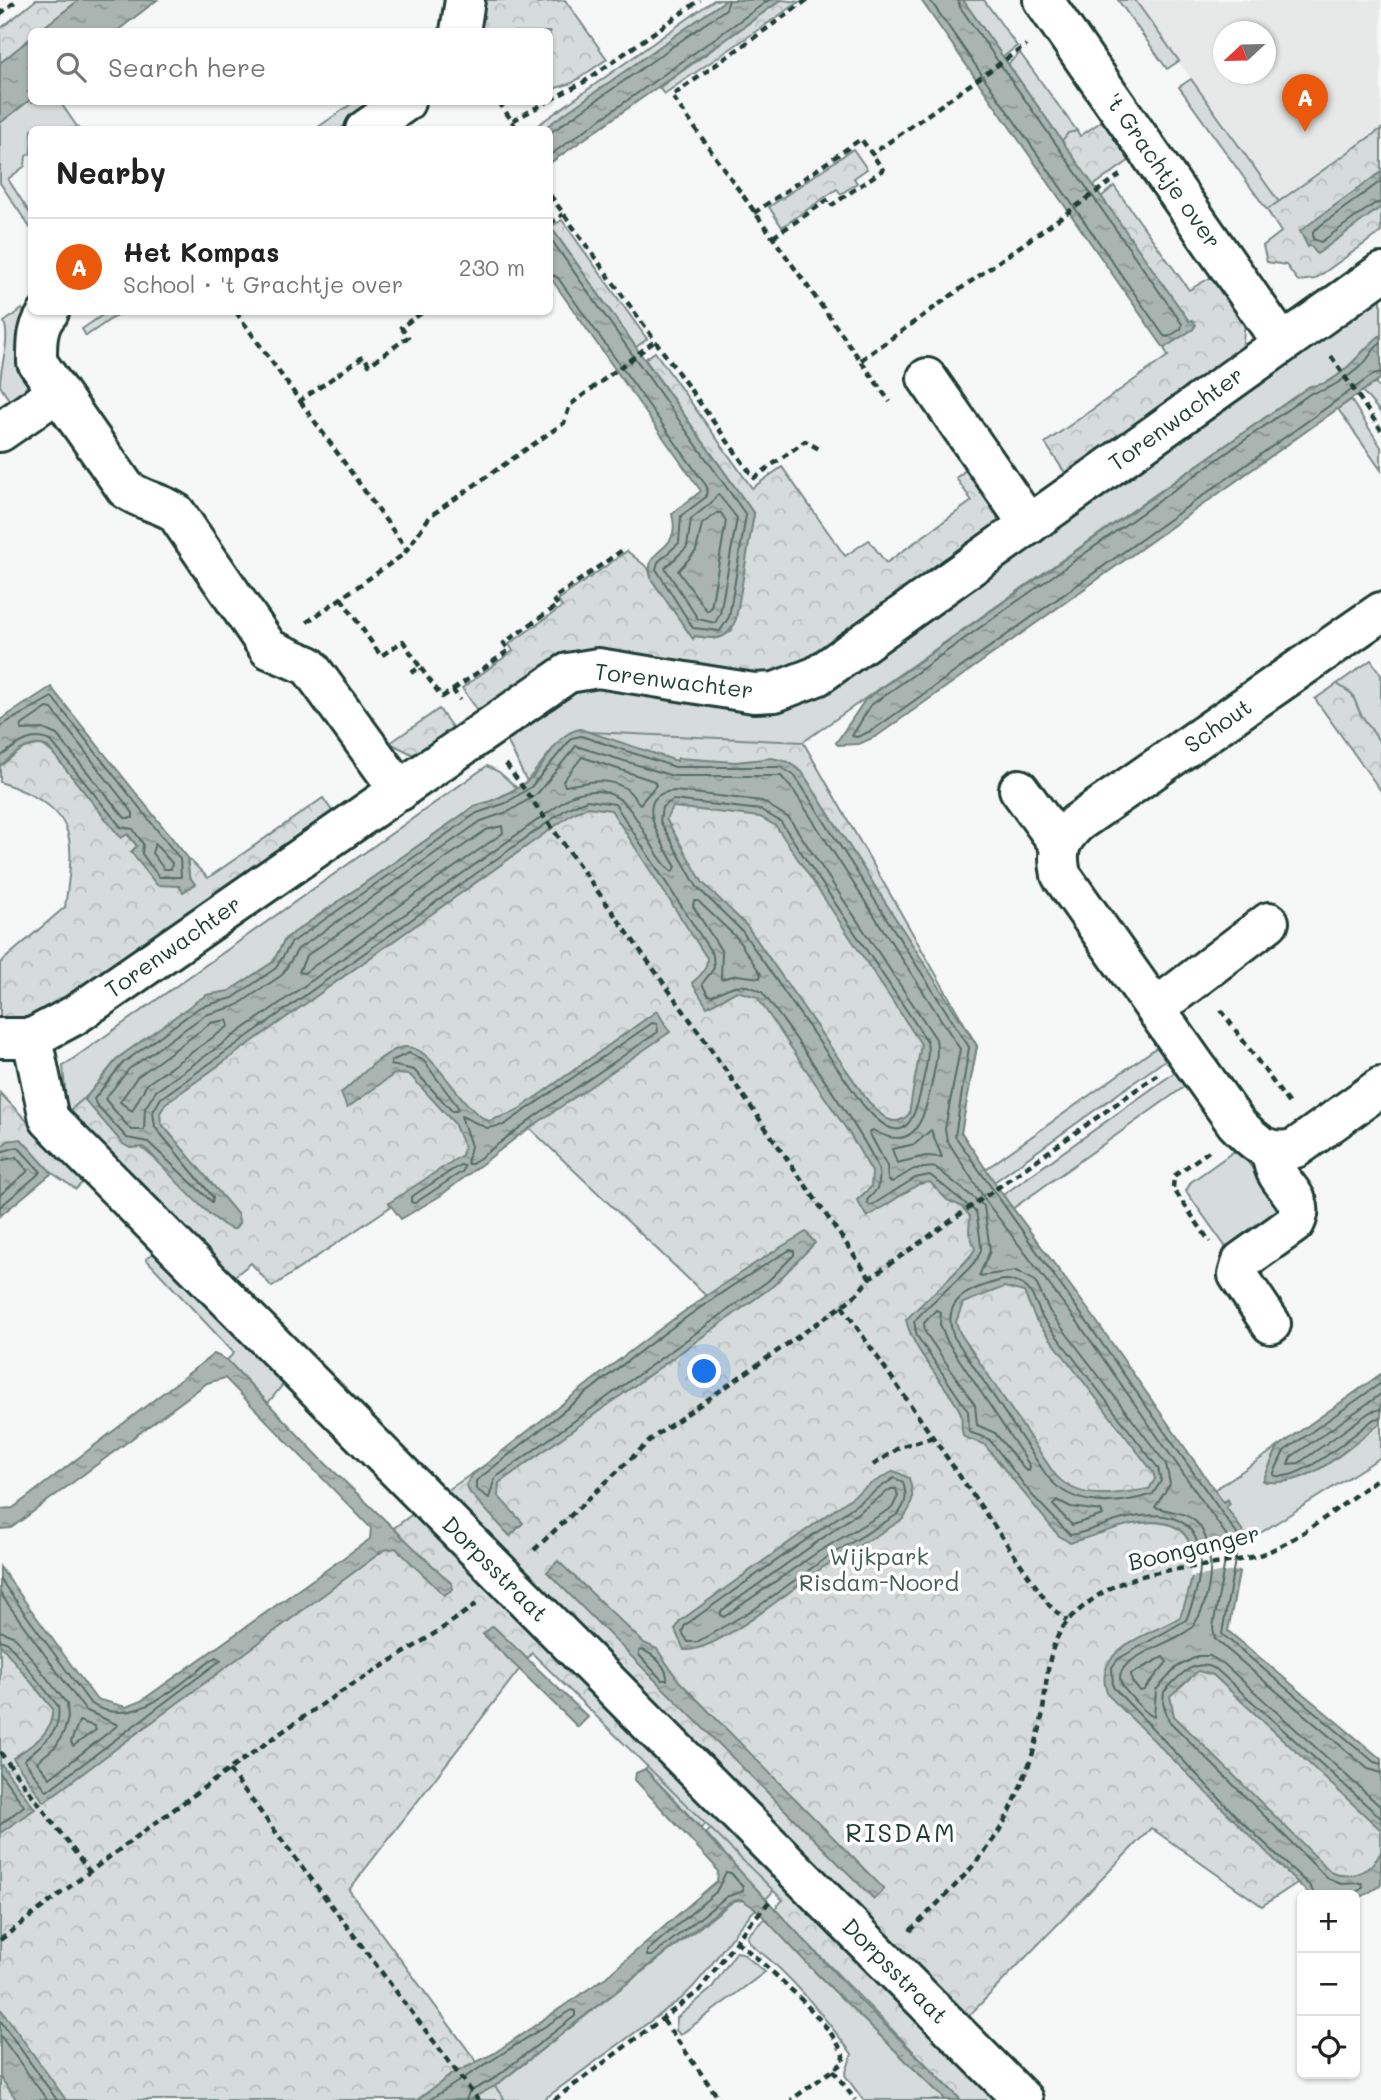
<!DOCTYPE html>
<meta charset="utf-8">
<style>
:root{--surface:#fff;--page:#f6f6f6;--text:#222;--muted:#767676;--line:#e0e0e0;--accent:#ea580c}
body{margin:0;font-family:Mali,sans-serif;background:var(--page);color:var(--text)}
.controls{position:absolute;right:21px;bottom:21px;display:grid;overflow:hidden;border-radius:10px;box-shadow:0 2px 5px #0004}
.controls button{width:63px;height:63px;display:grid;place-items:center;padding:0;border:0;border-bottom:2px solid var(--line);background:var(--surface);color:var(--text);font:35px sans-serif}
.compass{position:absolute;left:1213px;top:21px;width:63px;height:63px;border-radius:50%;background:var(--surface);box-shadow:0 2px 5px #0004;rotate:248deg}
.you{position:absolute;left:705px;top:1372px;width:24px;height:24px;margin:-18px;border:5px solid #fff;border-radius:50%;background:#1a73e8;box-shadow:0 0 0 10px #1a73e833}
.badge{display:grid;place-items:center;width:46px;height:46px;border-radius:50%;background:var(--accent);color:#fff;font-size:23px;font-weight:700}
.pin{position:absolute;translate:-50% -58px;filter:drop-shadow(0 2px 4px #0008)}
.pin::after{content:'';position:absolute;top:37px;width:24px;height:21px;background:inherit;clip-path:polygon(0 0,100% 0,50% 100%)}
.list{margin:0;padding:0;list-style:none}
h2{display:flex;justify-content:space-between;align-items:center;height:91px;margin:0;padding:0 28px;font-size:30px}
h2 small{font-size:23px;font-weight:400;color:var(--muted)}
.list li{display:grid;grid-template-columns:46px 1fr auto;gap:21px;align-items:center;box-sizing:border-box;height:98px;padding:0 28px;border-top:2px solid var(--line)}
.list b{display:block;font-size:26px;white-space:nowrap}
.list p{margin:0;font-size:23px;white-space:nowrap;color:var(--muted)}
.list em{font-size:23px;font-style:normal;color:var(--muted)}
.icon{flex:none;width:38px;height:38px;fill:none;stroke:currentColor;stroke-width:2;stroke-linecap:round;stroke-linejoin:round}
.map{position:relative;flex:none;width:1381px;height:2100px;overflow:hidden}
.search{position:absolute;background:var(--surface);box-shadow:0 2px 5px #0004;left:28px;top:28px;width:525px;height:77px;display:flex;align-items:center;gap:18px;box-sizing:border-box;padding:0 24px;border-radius:10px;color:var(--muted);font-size:26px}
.panel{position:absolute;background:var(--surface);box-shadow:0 2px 5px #0004;left:28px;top:126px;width:525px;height:189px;border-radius:10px}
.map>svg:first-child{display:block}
.built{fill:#e6e9e8;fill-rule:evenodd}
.grass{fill:#d6dcdb;stroke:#7a8c88;stroke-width:2}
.forest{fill:url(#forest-crowns);stroke:#7a8c88;stroke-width:2}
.water{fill:url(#water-ripples);stroke:#72857f;stroke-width:2;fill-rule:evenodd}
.pier{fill:#f6f7f7}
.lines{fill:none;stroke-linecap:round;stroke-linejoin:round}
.shore{stroke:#576d66;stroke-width:2}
.minor-casing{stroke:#1f3d34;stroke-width:44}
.tertiary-casing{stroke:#1f3d34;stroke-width:44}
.path{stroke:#1f3d34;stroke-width:4.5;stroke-dasharray:7 5;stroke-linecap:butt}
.minor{stroke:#fff;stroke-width:38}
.tertiary{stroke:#fff;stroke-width:38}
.labels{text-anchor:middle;stroke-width:7;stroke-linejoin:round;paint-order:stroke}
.street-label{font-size:23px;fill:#1f3d34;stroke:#fff}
.park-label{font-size:23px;fill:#445d55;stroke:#fff}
.quarter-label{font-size:26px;letter-spacing:2px;fill:#1f3d34;stroke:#fff}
</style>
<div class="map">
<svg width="1381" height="2100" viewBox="0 0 1381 2100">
<defs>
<pattern id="forest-crowns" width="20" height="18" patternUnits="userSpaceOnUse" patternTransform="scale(1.75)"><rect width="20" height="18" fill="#d6dcdb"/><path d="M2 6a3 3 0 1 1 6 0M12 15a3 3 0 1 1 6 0" fill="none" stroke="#b7bebd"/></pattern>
<pattern id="water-ripples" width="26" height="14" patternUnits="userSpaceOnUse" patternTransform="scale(1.75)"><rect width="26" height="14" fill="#aab5b1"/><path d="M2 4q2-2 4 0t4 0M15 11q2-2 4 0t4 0" fill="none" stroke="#8a9491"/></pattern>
</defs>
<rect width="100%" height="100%" fill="#f6f7f7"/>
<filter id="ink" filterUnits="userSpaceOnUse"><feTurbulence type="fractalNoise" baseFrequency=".0143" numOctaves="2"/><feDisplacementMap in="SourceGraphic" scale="14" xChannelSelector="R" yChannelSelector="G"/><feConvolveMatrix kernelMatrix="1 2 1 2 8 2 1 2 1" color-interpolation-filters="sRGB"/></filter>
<g filter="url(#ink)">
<path class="built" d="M 1135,0 L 1381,0 L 1381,185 L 1305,239 ZM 1224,32 L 1266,32 L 1266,74 L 1224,74 Z"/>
<g class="grass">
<polygon points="714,0 726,0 543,129 531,130"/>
<polygon points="963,0 984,0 1017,46 1003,57"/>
<polygon points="1118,0 1135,0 1179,61 1167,69"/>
<polygon points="1020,53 1077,131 1062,141 1008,64"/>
<polygon points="1191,79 1279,202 1267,210 1179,87"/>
<polygon points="31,99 32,102 60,102 78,128 32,130 31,153 26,156 25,166 8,179 31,215 31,229 0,183 0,123"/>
<polygon points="354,102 380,102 340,129 314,130"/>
<path d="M 1381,299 L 1381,335 C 1359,350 1340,386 1310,386 L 803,742 L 797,770 L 556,745 L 527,781 C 518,767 516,754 505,738 L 566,695 L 602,687 L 767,711 L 790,708 L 823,693 Z"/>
<path d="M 22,309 L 26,314 L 28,382 L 23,395 L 12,404 C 9,398 2,391 0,385 C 0,364 11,341 4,322 Z"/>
<polygon points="107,312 121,312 86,336 82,329"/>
<polygon points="1375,382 1381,391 1381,413 1362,391"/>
<polygon points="1351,400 1381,447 1381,470 1338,409"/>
<polygon points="1371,660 1381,675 1381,744 1360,713 1352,694 1337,684"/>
<polygon points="487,766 499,772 517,788 492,801 475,806 285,939 273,962 229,992 207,995 118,1058 88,1095 67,1113 63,1066"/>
<polygon points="1163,1043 1171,1056 994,1182 986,1169"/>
<polygon points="1181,1068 1191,1082 1012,1209 1003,1195"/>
<polygon points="1233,1152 1242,1154 1282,1210 1230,1253 1186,1191 1191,1182"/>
<polygon points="152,1254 157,1254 284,1383 268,1403 227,1360 234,1353 146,1259"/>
<path d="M 1381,1423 L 1381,1457 L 1246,1542 L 1246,1536 L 1225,1506 L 1227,1500 L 1223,1502 L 1214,1490 L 1278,1447 L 1263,1481 C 1309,1490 1347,1448 1381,1423 Z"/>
<polygon points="650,1764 710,1821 701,1828 645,1769"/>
<polygon points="715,1826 779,1885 765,1900 706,1833"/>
<path d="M 735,1900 L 748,1901 L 756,1909 C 727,1936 712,1971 682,1998 L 543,2100 L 483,2100 L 495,2086 Z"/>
<path d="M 765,1918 L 817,1974 L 946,2100 L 863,2100 L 845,2075 L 852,2054 C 827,2020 800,1986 769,1959 C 760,1951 750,1947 747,1936 Z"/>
<polygon points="736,1952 742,1953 765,1972 680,2035 676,2030 677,2018 711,1989"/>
</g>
<g class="forest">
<polygon points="36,0 79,0 39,31 32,32 31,38 0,63 0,29"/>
<polygon points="482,0 533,0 536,3 565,0 607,59 572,83 550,90 550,32 477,32"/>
<polygon points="781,0 799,2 664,94 659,88"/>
<polygon points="1105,119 1137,155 1093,186 1062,141 1068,133 1077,131 1080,136"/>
<polygon points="1381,129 1381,172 1301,231 1381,192 1381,232 1315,279 1298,281 1286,265 1267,262 1263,246 1281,232 1267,210"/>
<polygon points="853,149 867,169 854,178 857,183 841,194 837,189 782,227 769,207"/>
<polygon points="1114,186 1189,290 1213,276 1245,321 1242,352 1068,477 1045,443 1168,356 1164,348 1193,329 1101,197"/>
<polygon points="562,220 647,339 636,347 551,227"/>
<path d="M 655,352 L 752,488 L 782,467 L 845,556 L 869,540 L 886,563 L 972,501 L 956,478 L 972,465 L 995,496 L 998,526 L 810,658 L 767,676 L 546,665 L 479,712 L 462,688 L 513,651 L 509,644 L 562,607 L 558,600 L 627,551 L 648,568 L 652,580 L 693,638 L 695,636 C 711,638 719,642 732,630 L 754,514 L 645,359 Z"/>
<polygon points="1337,684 1352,694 1360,713 1381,744 1381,791 1315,699"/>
<polygon points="439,709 454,730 416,756 390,743"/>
<polygon points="590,732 803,742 977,1046 961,1132 1207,1524 1202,1638 1381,1791 1381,1864 1349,1895 1297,1883 1262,1906 1151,1828 963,2022 821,1926 994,2100 961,2100 774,1909 783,1900 532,1653 349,1890 505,2100 0,2100 0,1594 107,1741 418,1510 719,1308 520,1119 272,1287 251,1263 231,1279 67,1113 88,1095 85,1100 168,1170 114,1109"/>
<path d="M 41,744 L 54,754 L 121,838 L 127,834 L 137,846 L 131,852 L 189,876 L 187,857 L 208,878 L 323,798 L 334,814 L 42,1020 L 0,1026 L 0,963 L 65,907 C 76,833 77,809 0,782 L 0,766 L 22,749 Z"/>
<polygon points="0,1093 82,1178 83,1182 76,1189 52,1173 0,1212"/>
</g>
<g class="water">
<polygon points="79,0 157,0 117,31 39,31"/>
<polygon points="726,0 781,0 550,163 550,130 543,129"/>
<polygon points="921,0 963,0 1189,321 1192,320 1196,325 1193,329 1164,348"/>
<polygon points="31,38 31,99 0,123 0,63"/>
<polygon points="1381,172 1381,207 1317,254 1310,245 1308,247 1300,231"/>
<path d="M 550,226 L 754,514 L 736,619 C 727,642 716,639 695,636 L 693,639 L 652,580 C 640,544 683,556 672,514 L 701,491 L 550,277 Z"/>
<path d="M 1381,335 L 1381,378 L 877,736 L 859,744 L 838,745 L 836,743 L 865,700 L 1310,386 C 1340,386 1360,350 1381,335 Z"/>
<path d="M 51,687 L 187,857 L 189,876 L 195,884 L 183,892 L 179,886 L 157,885 L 131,852 L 137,846 L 128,834 L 121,838 L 48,747 C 29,739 14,755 0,766 L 0,720 Z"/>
<path d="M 580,729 L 677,761 L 678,758 L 736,762 L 772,758 L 788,762 L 802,772 L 977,1046 L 961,1132 L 1003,1195 L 1092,1315 L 1223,1502 L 1228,1500 L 1230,1504 L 1226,1507 L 1246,1536 L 1228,1631 L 1381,1759 L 1381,1830 L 1213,1675 L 1198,1671 L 1170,1696 L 1174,1716 L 1332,1873 C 1352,1880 1371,1872 1381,1852 L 1381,1885 L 1355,1901 L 1355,1895 L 1310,1895 L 1108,1695 C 1089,1648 1150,1636 1180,1617 C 1199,1569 1206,1511 1133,1524 C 1112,1528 1091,1537 1070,1543 L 1058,1535 L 984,1444 L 964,1437 C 959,1428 964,1419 960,1411 C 943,1379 915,1355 906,1320 C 921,1303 968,1264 975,1249 L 969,1231 L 970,1216 L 961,1206 L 947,1200 L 930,1182 L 919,1184 L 867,1217 L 857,1200 L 871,1187 L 872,1172 L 851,1136 L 757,997 L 737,991 L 707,1007 L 692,983 C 700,976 707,970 707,958 L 611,810 L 587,807 L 572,814 L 166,1103 L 160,1113 L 161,1123 L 238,1215 L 239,1223 L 235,1229 C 218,1231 160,1162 144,1147 L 130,1148 L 123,1144 L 85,1100 L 88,1095 L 118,1058 L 197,1001 L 207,995 L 229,991 L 273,962 L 285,939 L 475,806 C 497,800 518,791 534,775 C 550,758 556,734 580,729 ZM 673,807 L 760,817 L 776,826 L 921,1044 L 909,1114 C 893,1131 880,1114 868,1101 L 747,926 L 703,883 L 666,819 ZM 1004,1287 L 1024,1292 L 1036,1320 L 1153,1472 L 1155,1479 L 1149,1489 C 1114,1494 1077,1503 1053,1472 L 960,1333 L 956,1322 L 963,1303 Z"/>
<path d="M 657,1011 L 670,1032 L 521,1134 L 440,1196 L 401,1219 L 389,1203 L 462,1155 L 464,1147 L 454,1123 L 410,1075 L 394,1074 L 347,1108 L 341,1093 C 358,1079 376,1058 397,1049 C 431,1034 457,1109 489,1121 L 515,1112 Z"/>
<polygon points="21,1139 52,1173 0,1216 0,1148 8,1141"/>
<path d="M 806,1232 L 815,1243 L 773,1286 L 499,1483 L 498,1496 L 523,1523 L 510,1536 L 470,1493 L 466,1485 L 471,1476 C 579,1391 686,1302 806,1232 Z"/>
<path d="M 214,1354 L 227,1360 L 322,1460 L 452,1584 L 453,1589 L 444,1595 L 396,1548 L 384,1550 L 44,1802 L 13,1758 C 32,1745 54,1734 52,1708 L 0,1644 L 0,1567 L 96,1699 L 126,1707 L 141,1701 L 370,1539 L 371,1528 L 225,1378 L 207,1383 L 11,1528 L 0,1529 L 0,1509 L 13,1508 Z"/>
<path d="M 1381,1374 L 1381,1423 C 1346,1448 1309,1490 1263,1481 L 1278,1447 Z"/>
<path d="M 894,1471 L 909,1478 C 914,1495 914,1504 903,1519 C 878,1536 850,1550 825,1566 C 795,1586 717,1653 684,1650 L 675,1630 L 680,1621 L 869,1485 Z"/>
<polygon points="558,1561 644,1643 657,1649 678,1680 884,1889 874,1899 547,1572"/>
<polygon points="493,1626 588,1717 578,1727 483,1634"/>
<polygon points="2,1765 35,1809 0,1833 0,1766"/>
<polygon points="645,1769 858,1998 961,2100 946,2100 817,1974 756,1909 741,1899 730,1902 495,2086 469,2100 417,2100 452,2074 493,2054 606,1977 717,1881 718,1872 714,1865 635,1780 636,1773"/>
<polygon points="0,2008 66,2100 17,2100 0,2077"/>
</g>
<polygon class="pier" points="1249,1542 1242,1570 1190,1577 1191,1551"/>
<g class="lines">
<g class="shore">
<polyline points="930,0 1164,336 1168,337 1181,329 1182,324 960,7 958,0"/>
<polyline points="550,133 726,9 729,0"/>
<polyline points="550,155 769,0"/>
<polyline points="1381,181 1313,231 1313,239 1321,242 1374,204 1381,202"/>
<polyline points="550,238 746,515 729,617 720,631 693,628 656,569 658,562 679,543 681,516 706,497 707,487 558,278 550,274"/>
<path d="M 1381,343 C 1371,350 1370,358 1362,365 C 1350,376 1327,392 1311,393 L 871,705 L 852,736 L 857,737 L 873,730 L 1374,374 L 1381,372"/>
<polygon points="718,494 737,518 720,614 715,623 698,619 665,568 687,547 691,519 711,503"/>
<polygon points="717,513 721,513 726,521 711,608 707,611 678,571 696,551 702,524"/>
<polygon points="47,708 52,709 133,813 133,818 125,818 57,735 43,729 21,730 22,725"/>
<path d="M 0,726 L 52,697 L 180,859 L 181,877 L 159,877 L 142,854 L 143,844 L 133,829 L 121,827 L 51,741 C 31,732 16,745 0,757"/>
<path d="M 582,757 L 654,781 L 656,785 L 640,804 C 635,799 631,792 625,788 C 605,776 585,783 565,786 L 563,781 Z"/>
<path d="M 673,800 L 761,810 L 781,822 L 927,1041 C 930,1058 924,1074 921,1090 C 911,1137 895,1142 863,1105 L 742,931 L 697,887 L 660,821 L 662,807 Z"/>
<polygon points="502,826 503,833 304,973 299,972 306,956 486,830"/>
<polygon points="155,844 172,863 171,869 164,869 152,853"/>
<polygon points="694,901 698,901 736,937 761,974 760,978 737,975 721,979 722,952 693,906"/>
<polygon points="227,1020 229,1026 147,1084 132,1111 120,1102 137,1077 211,1023"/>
<polygon points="652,1023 657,1024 658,1032 535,1116 472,1164 467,1164 471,1146 461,1116 487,1128 504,1125"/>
<polygon points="409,1053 423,1060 458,1107 457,1111 452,1111 414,1070 391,1065 391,1061"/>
<polygon points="931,1130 942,1157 926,1156 897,1163 892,1149 915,1144"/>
<polyline points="0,1152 18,1147 41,1172 0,1207"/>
<polyline points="0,1161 16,1157 28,1171 0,1195"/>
<polygon points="460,1165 464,1166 463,1171 415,1203 411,1202 411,1197"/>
<path d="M 790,1250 L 794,1251 L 794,1255 L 768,1281 L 495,1478 L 489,1498 L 476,1489 L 476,1481 C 577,1401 678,1315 790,1250 Z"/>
<path d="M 1003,1280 C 1030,1280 1033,1296 1042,1317 L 1158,1468 L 1161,1481 L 1153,1494 C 1116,1506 1072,1508 1047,1476 L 954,1337 C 939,1298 972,1288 1003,1280 Z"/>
<polygon points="936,1310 941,1312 940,1324 947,1341 1030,1466 1029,1471 1025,1470 995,1433 977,1425 975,1405 925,1332 924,1323"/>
<path d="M 1381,1383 L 1284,1451 L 1273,1475 C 1298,1485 1354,1434 1374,1419 L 1381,1418"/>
<polyline points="1381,1394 1291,1457 1288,1464 1299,1463 1370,1412 1381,1409"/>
<path d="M 894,1478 L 903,1482 C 907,1496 907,1503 898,1514 L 823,1560 L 756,1608 L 697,1642 L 688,1642 L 682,1632 L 685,1625 Z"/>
<polygon points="891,1489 896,1489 898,1496 892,1508 818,1552 724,1617 720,1615 721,1611"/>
<polygon points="1057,1500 1071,1507 1101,1511 1103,1515 1072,1525 1053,1505"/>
<path d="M 0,1579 L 90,1703 C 135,1733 180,1682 216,1657 L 221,1660 L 47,1791 L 24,1760 C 42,1742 62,1735 58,1706 L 8,1643 L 0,1640"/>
<polyline points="0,1593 85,1710 118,1725 50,1778 37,1762 56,1746 64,1732 68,1718 67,1704 15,1637 0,1631"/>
<path d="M 643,1650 C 654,1655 668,1667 667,1680 L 662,1680 L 639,1655 L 639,1651 Z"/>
<polygon points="1163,1657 1167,1662 1144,1690 1140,1691 1132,1682 1131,1674"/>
<polygon points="79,1721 94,1726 96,1730 73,1746 71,1742"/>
<polyline points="0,1773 24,1806 0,1825"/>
<path d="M 1381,1773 L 1368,1769 L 1215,1639 L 1213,1627 L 1229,1539 L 1079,1324 L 988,1204 L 947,1140 L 945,1129 L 960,1049 L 794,791 L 781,776 L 673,776 L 576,746 L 537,794 L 510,811 L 481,821 L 298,949 L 282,975 L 236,1006 L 205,1015 L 129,1069 L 105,1099 L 131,1130 L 144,1130 L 145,1108 L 156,1091 L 573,795 C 635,774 638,840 672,872 L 676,867 C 665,848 627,793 675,791 L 762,801 L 789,818 L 936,1039 C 939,1055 934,1071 931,1087 C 923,1121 914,1154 873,1130 L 869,1132 L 887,1166 L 888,1180 L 892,1182 L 914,1169 L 935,1167 L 984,1206 L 990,1251 L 979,1276 L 1016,1271 L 1035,1281 L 1050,1312 L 1166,1464 L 1170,1484 L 1155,1507 C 1169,1512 1183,1511 1195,1521 C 1219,1543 1212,1603 1192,1627 C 1177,1645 1096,1659 1127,1692 C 1134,1700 1144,1713 1154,1717 L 1156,1690 L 1177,1667 L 1198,1656 L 1210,1656 L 1224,1664 L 1381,1807"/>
<polygon points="726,1872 731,1873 743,1887 743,1891 726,1897 652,1956 647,1956 647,1951 716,1892"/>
<path d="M 1314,1895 L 1311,1887 L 1240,1820 L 1113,1687 L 1112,1667 L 1118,1659 L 1186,1620 C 1209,1567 1212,1504 1133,1517 C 1111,1520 1091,1532 1070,1535 L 1031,1494 L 989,1439 L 969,1432 L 968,1411 L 917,1336 L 914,1322 C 927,1302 978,1268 981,1250 C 982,1248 977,1216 976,1212 L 930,1175 L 915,1178 L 872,1205 L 868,1204 L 867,1200 C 876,1192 881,1185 879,1172 C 876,1150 781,1017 762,992 C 742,980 731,986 712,996 L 708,995 L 702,984 L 714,968 L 713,955 L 615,804 L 587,800 L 568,808 L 161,1098 L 153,1112 L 155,1127 L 213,1197 L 212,1202 L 148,1142 L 127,1138 L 96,1104 L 94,1099 L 123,1063 L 200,1007 L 233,998 L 276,968 L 291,943 L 477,813 L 506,803 L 531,787 L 572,738 L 581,736 L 675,767 L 780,767 L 794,775 L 801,785 L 969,1047 L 955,1136 L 1239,1537 L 1222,1634 L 1374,1762 L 1381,1764"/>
<path d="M 1351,1895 L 1363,1888 L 1362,1883 L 1341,1884 L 1327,1878 L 1169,1721 L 1163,1703 L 1164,1692 C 1179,1676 1194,1657 1216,1669 L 1381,1818"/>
<polyline points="0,2020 57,2100"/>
<polyline points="0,2035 47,2100"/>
<polyline points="429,2100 571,2010 575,2011 575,2016 492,2080 469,2092 466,2100"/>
</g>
<defs>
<g id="minor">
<polyline points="1043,0 1282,343"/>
<polyline points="460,32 465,0"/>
<polyline points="365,130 405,102"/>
<path d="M 49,312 C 36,326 37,344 37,362 L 126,489 C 144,502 160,502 176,513 L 269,649 L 309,666 L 400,791"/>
<polyline points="927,378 1029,525"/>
<polyline points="0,432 58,392"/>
<path d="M 1381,612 L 1077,823 C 1059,841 1056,850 1061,875 L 1236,1123 C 1254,1142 1269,1157 1296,1148 L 1381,1087"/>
<polyline points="1019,789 1059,844"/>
<polyline points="1157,1007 1269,922"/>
<polyline points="32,1038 49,1119 1023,2100"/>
<path d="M 1271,1151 C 1272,1158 1273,1167 1277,1173 C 1287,1191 1306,1201 1295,1223 L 1242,1261 L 1238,1275 L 1271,1324"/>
</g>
<polyline id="tertiary" points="0,1038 32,1038 75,1015 568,673 598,668 754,693 775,692 817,676 1381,273"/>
</defs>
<use href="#minor" class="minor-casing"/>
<use href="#tertiary" class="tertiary-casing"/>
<g class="path">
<polyline points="807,0 672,96 890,402"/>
<polyline points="0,14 17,0"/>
<polyline points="550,100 584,82 700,0"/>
<polyline points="499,102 512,121 547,102"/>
<polyline points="512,121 517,130"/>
<polyline points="550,195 754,478 805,441 821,450"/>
<polyline points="754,213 861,139 872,154 1026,45"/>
<polyline points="550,224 563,214"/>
<polyline points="773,237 829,199 832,205 883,170 872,154"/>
<polyline points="236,312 300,401 364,356 369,365 408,337 401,327 423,312"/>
<polyline points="1331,356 1381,430"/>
<polyline points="861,360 1120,175"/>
<polyline points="300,401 407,550"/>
<polyline points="341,598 381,656 403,641 420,667"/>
<polyline points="307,622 404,554 430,516 564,423 570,405 655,341"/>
<polyline points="411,673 420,667 442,697 453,690 460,700"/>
<polyline points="453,690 509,650 504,643 558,605 553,599 624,549"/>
<polyline points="506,764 701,1035 870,1278"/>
<polyline points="1221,1010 1289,1104"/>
<polyline points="1209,1151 1174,1176 1173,1188 1210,1242"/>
<polyline points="842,1306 1049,1605 1067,1621"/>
<polyline points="873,1465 900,1447 933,1437"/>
<polyline points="534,1550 655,1436 842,1306 857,1294 870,1278 1157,1075"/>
<polyline points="0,1752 89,1871"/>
<polyline points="229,1770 478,2100"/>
<path d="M 910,1931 C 953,1887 994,1853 1017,1795 C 1025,1776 1033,1755 1038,1735 C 1049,1699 1041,1648 1070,1619 C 1129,1559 1184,1575 1256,1556 C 1293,1546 1349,1499 1381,1476"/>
<path d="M 0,1940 C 102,1861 206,1785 312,1711 C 366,1674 424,1644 476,1604"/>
<path d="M 736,1941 C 760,1960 845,2033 844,2062 L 791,2100"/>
<polyline points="663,2020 720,2100"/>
<polyline points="833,2070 855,2100"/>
<polyline points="554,2100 699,1991 746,1928 770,1901"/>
</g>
<use href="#minor" class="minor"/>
<use href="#tertiary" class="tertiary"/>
</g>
</g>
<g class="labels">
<g class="street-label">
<text transform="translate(1163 171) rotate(55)" y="8">'t Grachtje over</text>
<text transform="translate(1176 419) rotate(-36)" y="8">Torenwachter</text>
<text transform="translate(674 681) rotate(7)" y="8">Torenwachter</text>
<text transform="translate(1218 726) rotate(-35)" y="8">Schout</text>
<text transform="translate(173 947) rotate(-35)" y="8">Torenwachter</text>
<text transform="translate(1194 1548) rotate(-13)" y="8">Boonganger</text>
<text transform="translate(495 1569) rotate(45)" y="8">Dorpsstraat</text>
<text transform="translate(895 1971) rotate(45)" y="8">Dorpsstraat</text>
</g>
<g class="park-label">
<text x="879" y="1565">Wijkpark<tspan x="879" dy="26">Risdam-Noord</tspan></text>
</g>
<g class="quarter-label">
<text x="901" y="1842">RISDAM</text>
</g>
</g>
</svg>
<div class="controls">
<button>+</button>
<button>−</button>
<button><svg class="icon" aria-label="locate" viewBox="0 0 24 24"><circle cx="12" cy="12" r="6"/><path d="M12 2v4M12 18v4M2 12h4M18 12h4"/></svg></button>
</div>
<svg class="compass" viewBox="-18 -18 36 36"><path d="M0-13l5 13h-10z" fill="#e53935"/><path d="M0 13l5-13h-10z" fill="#767676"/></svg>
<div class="you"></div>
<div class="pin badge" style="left:1305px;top:132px">A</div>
<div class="search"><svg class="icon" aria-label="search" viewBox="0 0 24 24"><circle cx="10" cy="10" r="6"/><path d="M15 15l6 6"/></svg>Search here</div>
<section class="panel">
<h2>Nearby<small></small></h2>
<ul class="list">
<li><span class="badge">A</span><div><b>Het Kompas</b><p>School · 't Grachtje over</p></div><em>230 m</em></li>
</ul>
</section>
</div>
